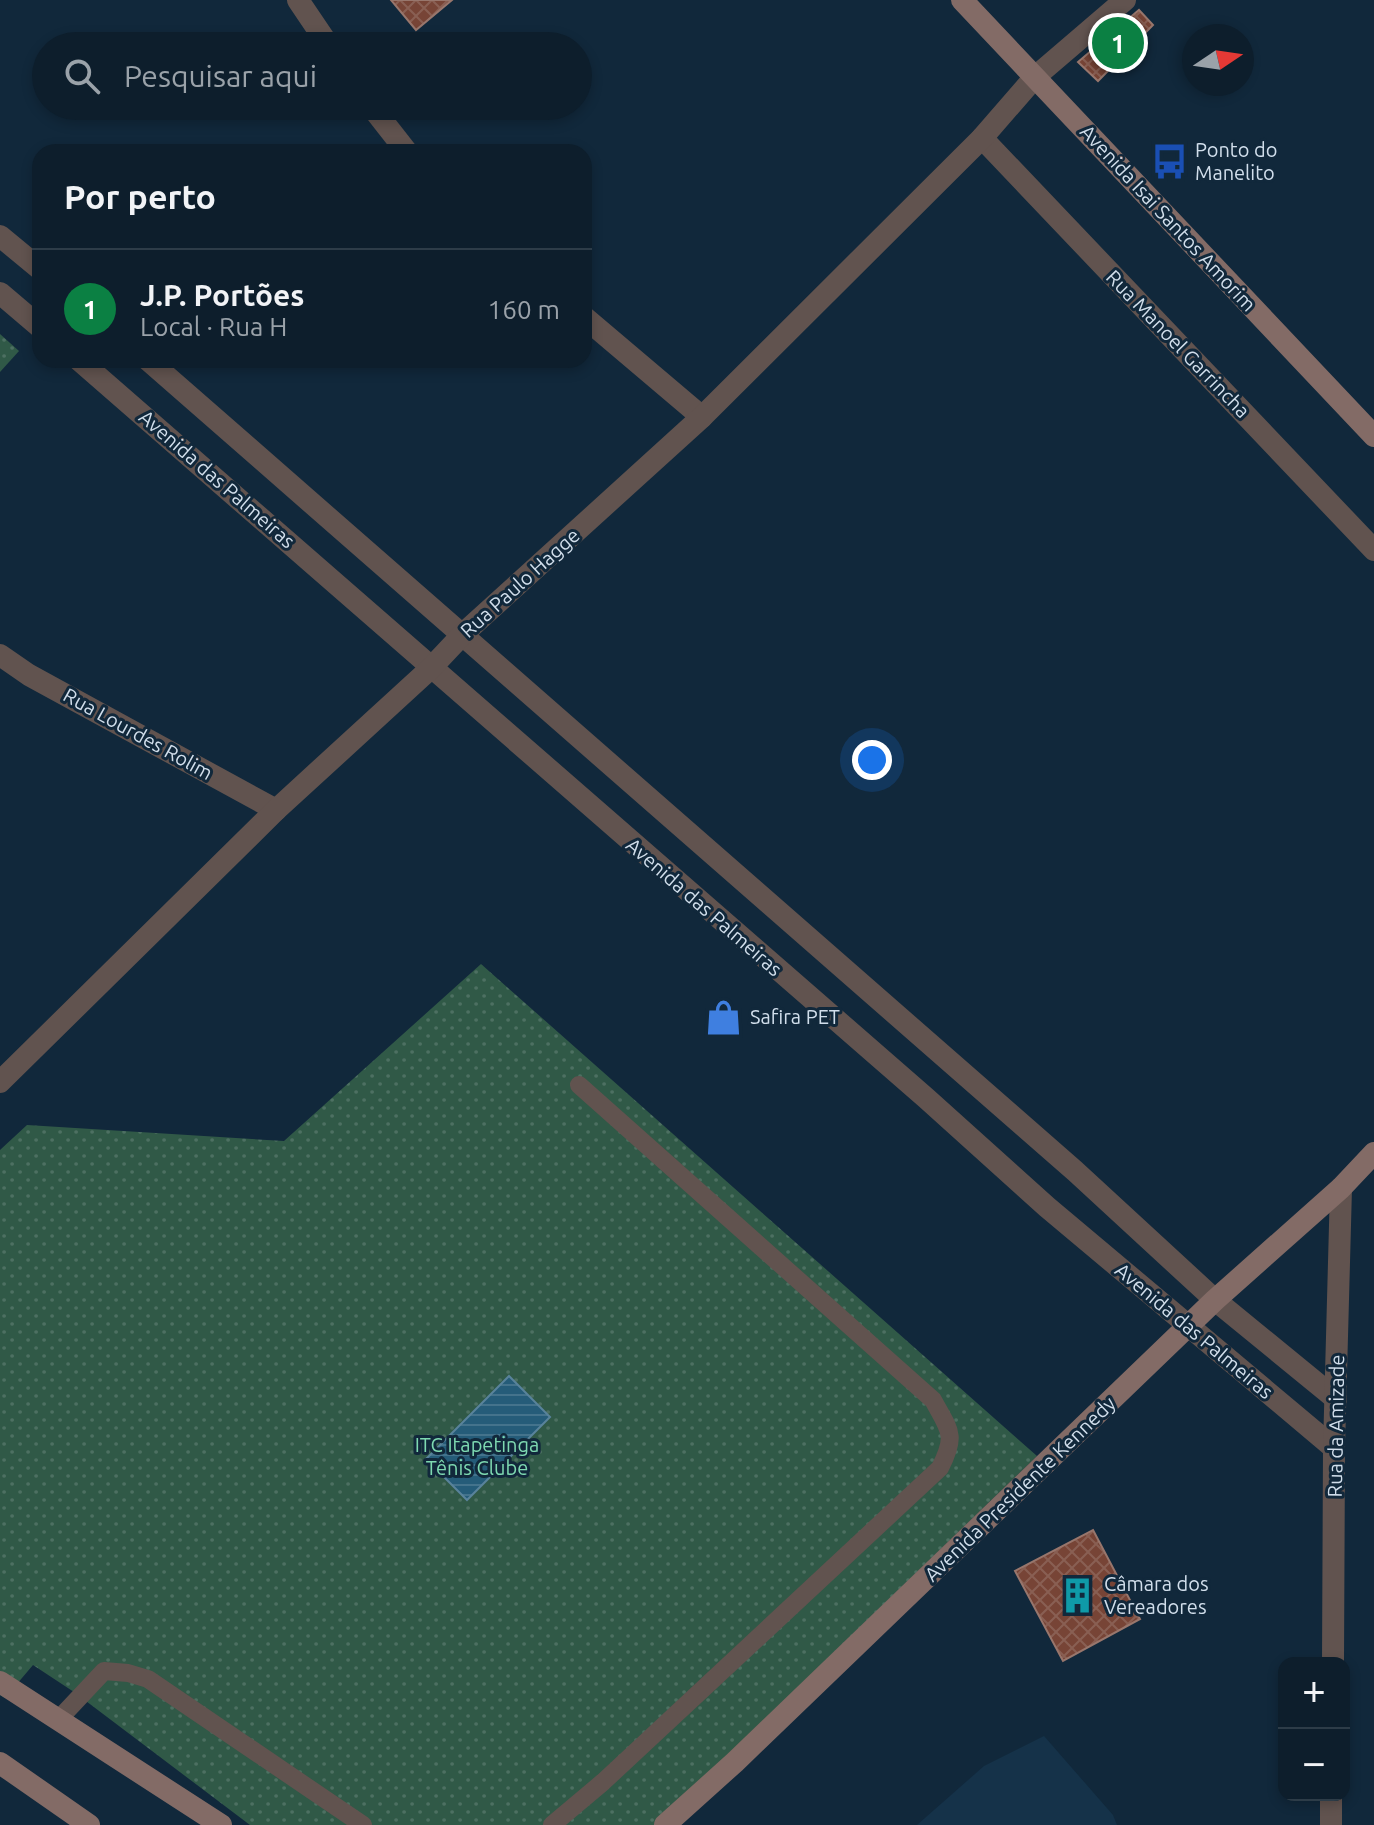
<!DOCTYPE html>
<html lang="pt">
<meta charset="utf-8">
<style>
:root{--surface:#0d1e2c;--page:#1b2b38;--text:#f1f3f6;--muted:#9aa2a9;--line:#2d3c48;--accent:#0b8043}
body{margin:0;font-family:Ubuntu,sans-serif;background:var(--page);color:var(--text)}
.controls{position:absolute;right:24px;bottom:24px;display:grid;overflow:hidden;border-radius:16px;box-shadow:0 4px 12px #0003}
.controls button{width:72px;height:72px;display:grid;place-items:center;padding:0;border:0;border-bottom:2px solid var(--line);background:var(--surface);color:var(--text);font:40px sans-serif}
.compass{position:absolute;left:1182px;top:24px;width:72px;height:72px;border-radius:50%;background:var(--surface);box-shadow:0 4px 12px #0003;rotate:77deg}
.you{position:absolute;left:872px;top:760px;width:28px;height:28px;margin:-20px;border:6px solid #fff;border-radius:50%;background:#1a73e8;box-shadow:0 0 0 12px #1a73e833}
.badge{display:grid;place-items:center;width:52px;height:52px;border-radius:50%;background:var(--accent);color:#fff;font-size:26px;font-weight:700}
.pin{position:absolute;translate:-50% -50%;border:4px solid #fff;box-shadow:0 2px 8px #0006}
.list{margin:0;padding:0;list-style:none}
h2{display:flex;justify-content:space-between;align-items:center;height:104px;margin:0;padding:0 32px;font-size:34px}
h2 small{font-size:26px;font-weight:400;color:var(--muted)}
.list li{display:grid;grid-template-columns:52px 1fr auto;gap:24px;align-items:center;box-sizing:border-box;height:120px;padding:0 32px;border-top:2px solid var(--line)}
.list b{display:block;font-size:30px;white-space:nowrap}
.list p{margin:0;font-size:26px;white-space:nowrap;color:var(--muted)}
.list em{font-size:26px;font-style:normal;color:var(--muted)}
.icon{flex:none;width:44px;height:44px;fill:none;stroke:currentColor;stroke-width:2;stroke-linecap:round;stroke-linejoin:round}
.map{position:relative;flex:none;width:1374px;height:1825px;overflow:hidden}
.search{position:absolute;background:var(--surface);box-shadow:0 4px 12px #0003;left:32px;top:32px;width:560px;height:88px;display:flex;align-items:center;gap:20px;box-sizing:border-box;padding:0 28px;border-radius:44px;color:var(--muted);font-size:30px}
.panel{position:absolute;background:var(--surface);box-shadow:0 4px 12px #0003;left:32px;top:144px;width:560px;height:224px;border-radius:24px}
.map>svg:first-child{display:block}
.built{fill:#153249}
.park{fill:url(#park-dots)}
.water{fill:url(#water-rules);stroke:#59839b;stroke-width:2}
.building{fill:url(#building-cross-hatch);stroke:#98766c;stroke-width:2}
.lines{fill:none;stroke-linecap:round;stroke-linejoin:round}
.service{stroke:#61534f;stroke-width:18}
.minor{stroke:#61534f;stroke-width:22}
.secondary{stroke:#836b66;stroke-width:22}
.labels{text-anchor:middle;stroke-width:6;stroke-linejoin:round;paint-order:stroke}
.poi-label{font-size:20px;fill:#d1deeb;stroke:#11283b;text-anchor:start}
.street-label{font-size:20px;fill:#d1deeb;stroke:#11283b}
.park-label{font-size:20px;fill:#7ed9b1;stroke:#11283b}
</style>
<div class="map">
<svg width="1374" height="1825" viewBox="0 0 1374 1825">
<defs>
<pattern id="park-dots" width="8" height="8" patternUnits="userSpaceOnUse" patternTransform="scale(2)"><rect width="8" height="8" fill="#305947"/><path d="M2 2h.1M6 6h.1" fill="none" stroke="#4d7062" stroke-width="1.8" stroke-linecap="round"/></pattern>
<pattern id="water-rules" width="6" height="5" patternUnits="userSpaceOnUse" patternTransform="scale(2)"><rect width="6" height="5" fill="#255c79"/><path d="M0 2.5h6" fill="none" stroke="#44738c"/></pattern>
<pattern id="building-cross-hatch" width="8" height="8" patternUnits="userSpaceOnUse" patternTransform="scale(2)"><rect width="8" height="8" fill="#774436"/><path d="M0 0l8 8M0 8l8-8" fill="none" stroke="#895f53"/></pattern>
</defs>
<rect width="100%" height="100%" fill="#11283b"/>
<polygon class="built" points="1044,1736 1113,1815 1117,1825 917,1825 984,1766"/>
<g class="park">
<polygon points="0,334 19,351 0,372"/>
<polygon points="481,964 1037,1456 655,1825 250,1825 74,1692 33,1665 5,1698 0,1695 0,1150 27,1125 284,1141"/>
</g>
<polygon class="water" points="509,1376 550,1417 467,1500 426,1459"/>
<g class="building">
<polygon points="391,0 452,0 416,30"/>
<polygon points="1139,10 1153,25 1098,81 1078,62"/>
<polygon points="1093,1530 1140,1619 1063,1661 1015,1571"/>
</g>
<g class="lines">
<g class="service">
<polyline points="58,1720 104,1671 128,1673 148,1679 363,1825"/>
<path d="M 552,1825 L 603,1782 L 940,1468 C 957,1435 950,1431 933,1400 L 579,1085"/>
</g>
<g class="minor">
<polyline points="298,0 329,46"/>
<polyline points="371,106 407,152"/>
<polyline points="982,138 1374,550"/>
<polyline points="0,236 40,269"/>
<polyline points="0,293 40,327"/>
<polyline points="584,317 702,417"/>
<polyline points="79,360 926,1098 1047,1207 1334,1448"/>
<polyline points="148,360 1075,1171 1215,1300 1336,1399"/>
<polyline points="0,655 29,675 276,810"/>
<polyline points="0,1082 276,810 431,668 463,634 702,417 982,138 1035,77 1125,0"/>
<polyline points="1333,1663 1334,1448 1341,1188"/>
<polyline points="1331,1825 1331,1795"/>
</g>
<g class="secondary">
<polyline points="962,0 1374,436"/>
<polyline points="0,1682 221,1825"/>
<polyline points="0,1763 89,1825"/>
<polyline points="665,1825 735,1762 1215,1300 1341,1188 1374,1153"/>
</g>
</g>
<defs>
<symbol id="bus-bare" viewBox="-9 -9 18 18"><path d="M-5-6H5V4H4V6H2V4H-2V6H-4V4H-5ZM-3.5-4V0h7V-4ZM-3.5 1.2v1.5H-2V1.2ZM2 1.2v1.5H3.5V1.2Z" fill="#1a4fb4" stroke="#11283b" stroke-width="2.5" paint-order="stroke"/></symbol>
<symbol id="shop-bare" viewBox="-9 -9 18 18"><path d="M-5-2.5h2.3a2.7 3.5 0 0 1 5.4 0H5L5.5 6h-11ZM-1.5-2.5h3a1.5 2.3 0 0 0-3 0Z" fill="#3f7fe0" stroke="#11283b" stroke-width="2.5" paint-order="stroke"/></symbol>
<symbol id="building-bare" viewBox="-9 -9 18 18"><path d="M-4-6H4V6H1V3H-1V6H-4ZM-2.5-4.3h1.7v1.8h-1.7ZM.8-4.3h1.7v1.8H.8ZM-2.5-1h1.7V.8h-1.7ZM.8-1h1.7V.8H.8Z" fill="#0f9aa8" stroke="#11283b" stroke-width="2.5" paint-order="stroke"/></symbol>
</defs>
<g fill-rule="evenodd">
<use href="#bus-bare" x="1144" y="136" width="51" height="51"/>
<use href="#shop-bare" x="698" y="992" width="51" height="51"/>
<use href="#building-bare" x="1052" y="1570" width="51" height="51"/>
</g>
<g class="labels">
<g class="poi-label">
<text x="1195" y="157">Ponto do<tspan x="1195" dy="23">Manelito</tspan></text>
<text x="750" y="1024">Safira PET</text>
<text x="1104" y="1591">Câmara dos<tspan x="1104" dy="23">Vereadores</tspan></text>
</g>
<g class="street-label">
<text transform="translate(1168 218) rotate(47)" y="7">Avenida Isai Santos Amorim</text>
<text transform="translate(1178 344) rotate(46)" y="7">Rua Manoel Garrincha</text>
<text transform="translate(217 479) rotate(41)" y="7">Avenida das Palmeiras</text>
<text transform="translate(520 583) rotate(-42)" y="7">Rua Paulo Hagge</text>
<text transform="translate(138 734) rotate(29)" y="7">Rua Lourdes Rolim</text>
<text transform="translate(704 907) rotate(41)" y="7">Avenida das Palmeiras</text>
<text transform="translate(1194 1331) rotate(40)" y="7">Avenida das Palmeiras</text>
<text transform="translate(1336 1426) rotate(-89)" y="7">Rua da Amizade</text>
<text transform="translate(1020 1489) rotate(-44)" y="7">Avenida Presidente Kennedy</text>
</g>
<g class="park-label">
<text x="477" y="1452">ITC Itapetinga<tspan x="477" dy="23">Tênis Clube</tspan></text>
</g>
</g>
</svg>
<div class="controls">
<button>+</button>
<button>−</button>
</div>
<svg class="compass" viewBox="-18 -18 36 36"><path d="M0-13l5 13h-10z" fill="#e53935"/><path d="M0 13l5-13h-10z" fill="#9aa2a9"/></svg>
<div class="you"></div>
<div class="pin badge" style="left:1118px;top:43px">1</div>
<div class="search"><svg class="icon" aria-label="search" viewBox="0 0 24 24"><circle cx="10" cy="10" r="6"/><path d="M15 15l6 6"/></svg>Pesquisar aqui</div>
<section class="panel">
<h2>Por perto<small></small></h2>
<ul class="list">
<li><span class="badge">1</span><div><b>J.P. Portões</b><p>Local · Rua H</p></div><em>160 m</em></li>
</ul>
</section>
</div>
